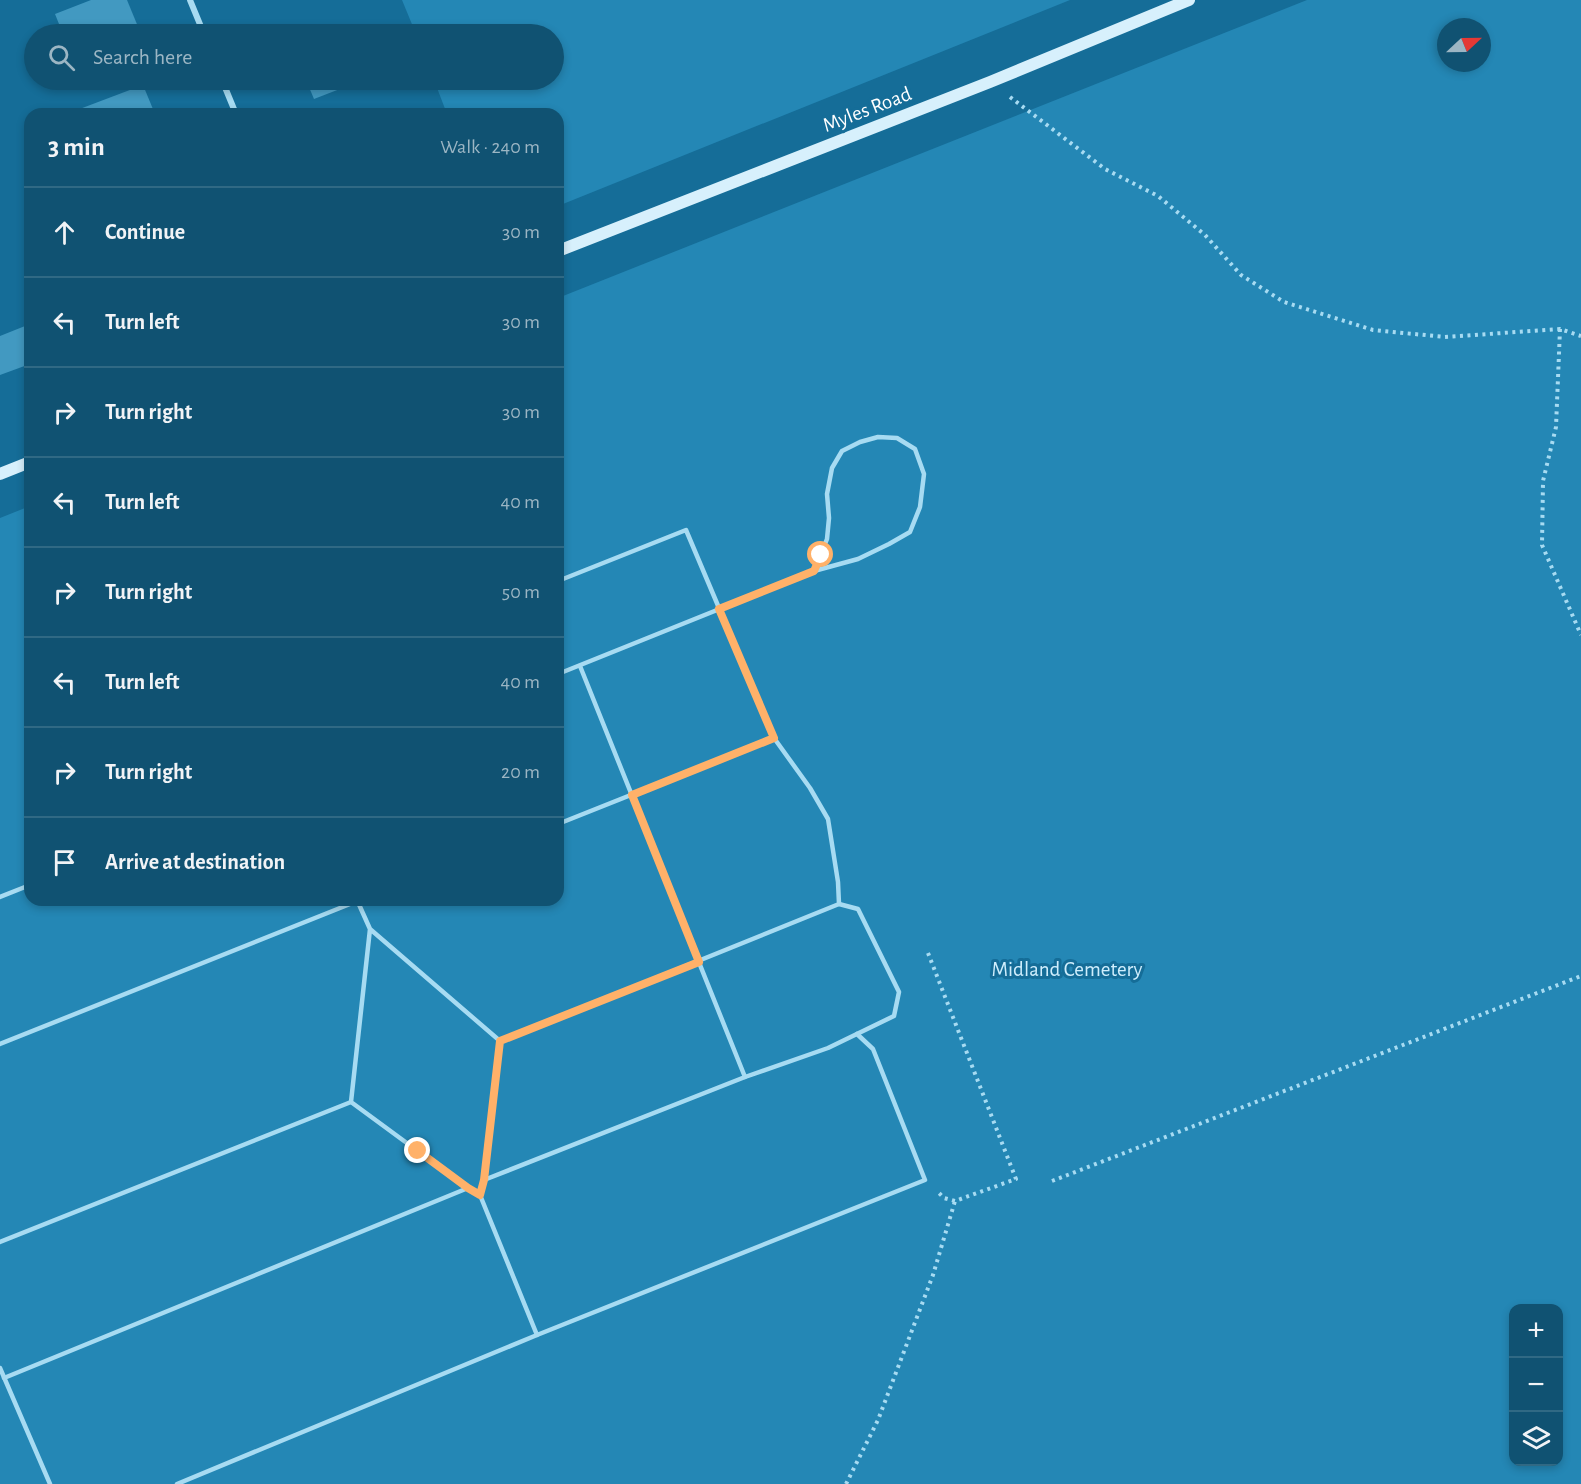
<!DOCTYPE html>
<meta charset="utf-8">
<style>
:root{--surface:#105272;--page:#1e5c7a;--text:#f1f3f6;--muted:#9cb6c4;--line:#306984}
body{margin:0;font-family:"Alegreya Sans",sans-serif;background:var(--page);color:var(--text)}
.controls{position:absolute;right:18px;bottom:18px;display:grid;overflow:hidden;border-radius:12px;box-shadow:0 3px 9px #0003}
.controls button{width:54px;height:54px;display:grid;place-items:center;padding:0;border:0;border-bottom:2px solid var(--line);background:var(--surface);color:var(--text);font:30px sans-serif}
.compass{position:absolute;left:1437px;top:18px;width:54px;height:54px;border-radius:50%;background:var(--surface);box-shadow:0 3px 9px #0003;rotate:68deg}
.stop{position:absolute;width:18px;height:18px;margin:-14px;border:4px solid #ffb169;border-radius:50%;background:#fff}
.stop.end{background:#ffb169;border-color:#fff;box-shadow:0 2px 6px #0008}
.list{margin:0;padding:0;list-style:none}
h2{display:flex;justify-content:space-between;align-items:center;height:78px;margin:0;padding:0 24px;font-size:26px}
h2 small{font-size:20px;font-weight:400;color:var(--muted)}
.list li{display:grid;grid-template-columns:39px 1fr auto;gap:18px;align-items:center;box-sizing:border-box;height:90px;padding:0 24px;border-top:2px solid var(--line)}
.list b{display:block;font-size:22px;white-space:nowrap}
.list em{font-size:20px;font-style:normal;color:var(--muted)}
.icon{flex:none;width:33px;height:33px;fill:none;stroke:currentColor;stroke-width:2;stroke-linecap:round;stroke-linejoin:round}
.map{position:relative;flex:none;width:1581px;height:1484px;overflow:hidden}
.search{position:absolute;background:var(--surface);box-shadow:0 3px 9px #0003;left:24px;top:24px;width:540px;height:66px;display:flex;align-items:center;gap:15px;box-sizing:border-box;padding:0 21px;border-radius:33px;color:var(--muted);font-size:22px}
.panel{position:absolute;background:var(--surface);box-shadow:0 3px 9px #0003;left:24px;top:108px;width:540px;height:798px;border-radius:18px}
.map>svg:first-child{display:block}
.green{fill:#2487b5;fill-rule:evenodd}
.building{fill:#4299c1}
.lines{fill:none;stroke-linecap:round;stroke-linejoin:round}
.path{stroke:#a7dbf2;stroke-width:4;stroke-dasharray:3 4.5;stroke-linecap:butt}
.lane{stroke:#a7dbf2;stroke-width:4.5}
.street{stroke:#a7dbf2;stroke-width:6}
.secondary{stroke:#d7f0fc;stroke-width:12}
.route{stroke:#ffb169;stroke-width:8}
.labels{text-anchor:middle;stroke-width:6;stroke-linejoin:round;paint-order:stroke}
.street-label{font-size:21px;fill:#fff;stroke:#156d98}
.park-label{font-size:21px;fill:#cfeefd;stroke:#156d98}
</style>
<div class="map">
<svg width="1581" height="1484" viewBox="0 0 1581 1484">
<rect width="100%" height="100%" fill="#156d98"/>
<g class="green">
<polygon points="402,0 1070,0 558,206 558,114 447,114 434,80 554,80 554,34 416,34"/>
<path d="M 1307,0 L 1581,0 L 1581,1484 L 0,1484 L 0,518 L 30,506 L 30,900 L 558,900 L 558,298 ZM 1446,27 L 1482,27 L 1482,63 L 1446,63 ZM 1514,1308 L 1558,1308 L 1558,1462 L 1514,1462 Z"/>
</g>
<g class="building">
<polygon points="91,0 127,0 141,34 63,34 55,14"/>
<polygon points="306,80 363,80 314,99"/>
<polygon points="143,85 155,114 79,114 77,110"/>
<polygon points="30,324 30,364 0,375 0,336"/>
</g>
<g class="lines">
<g class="path">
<polyline points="1010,97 1105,169 1158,196 1205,235 1241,275 1284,302 1373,330 1445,337 1560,329 1581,336"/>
<polyline points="1560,329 1556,427 1543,481 1542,545 1581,635"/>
<polyline points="928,953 1016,1179 955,1201 944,1198 937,1191"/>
<polyline points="1052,1181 1581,976"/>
<polyline points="846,1484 878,1420 933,1275 955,1201"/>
</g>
<g class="lane">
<polyline points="558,674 814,571 858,559 889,544 910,532 920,507 924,474 915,449 897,438 878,437 860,442 842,451 832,468 827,494 829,518 827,539 814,571"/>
<polyline points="558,824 774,738"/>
<polyline points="0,897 30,885"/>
<polyline points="357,900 370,929 500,1041 484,1180 480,1195 468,1188 351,1102 370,929"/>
<polyline points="500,1041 839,904 838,882 828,819 810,788 774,738 686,530 558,581"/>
<polyline points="0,1044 360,900"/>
<polyline points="745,1077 828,1048 894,1016 899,992 858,909 839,904"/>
<polyline points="484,1180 745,1077 580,666"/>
<polyline points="480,1195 537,1335 925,1180 873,1049 857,1034"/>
<polyline points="0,1242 351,1102"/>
<polyline points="0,1368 50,1484"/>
<polyline points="4,1378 468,1188"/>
<polyline points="177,1484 537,1335"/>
</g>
<g class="street">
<polyline points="190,0 204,34"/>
<polyline points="222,80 236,114"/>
</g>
<g class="secondary">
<polyline points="558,251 990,82 1189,0"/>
<polyline points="0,474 30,462"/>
</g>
</g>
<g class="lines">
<polyline class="route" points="418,1151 468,1188 480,1195 484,1180 500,1041 699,962 632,795 774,738 719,609 814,571 821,555"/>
</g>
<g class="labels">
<g class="street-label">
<text transform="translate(867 109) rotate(-21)" y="7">Myles Road</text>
</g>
<g class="park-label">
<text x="1067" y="976">Midland Cemetery</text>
</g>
</g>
</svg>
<div class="controls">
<button>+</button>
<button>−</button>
<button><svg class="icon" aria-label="layers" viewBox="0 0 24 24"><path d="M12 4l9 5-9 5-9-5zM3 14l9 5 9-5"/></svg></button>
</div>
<svg class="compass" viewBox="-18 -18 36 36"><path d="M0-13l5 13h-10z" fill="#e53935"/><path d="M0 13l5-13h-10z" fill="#9cb6c4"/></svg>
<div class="stop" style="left:821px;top:555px"></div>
<div class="stop end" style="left:418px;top:1151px"></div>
<div class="search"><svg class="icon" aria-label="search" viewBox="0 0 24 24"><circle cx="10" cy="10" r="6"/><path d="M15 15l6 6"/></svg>Search here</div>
<section class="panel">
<h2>3 min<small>Walk · 240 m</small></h2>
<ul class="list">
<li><svg class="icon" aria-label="ahead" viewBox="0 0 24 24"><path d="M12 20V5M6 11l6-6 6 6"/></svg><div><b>Continue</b></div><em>30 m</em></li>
<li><svg class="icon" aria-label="left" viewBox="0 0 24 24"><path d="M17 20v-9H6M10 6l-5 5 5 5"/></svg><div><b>Turn left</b></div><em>30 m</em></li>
<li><svg class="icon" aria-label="right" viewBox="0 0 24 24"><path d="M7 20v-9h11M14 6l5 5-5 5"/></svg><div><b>Turn right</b></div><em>30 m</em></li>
<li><svg class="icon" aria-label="left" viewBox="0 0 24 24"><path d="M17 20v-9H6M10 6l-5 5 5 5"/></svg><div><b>Turn left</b></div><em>40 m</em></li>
<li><svg class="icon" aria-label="right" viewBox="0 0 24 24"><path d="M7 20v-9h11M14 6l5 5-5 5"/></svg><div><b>Turn right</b></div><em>50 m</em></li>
<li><svg class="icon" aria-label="left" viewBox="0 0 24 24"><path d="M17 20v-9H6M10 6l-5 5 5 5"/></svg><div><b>Turn left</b></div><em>40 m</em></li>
<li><svg class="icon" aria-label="right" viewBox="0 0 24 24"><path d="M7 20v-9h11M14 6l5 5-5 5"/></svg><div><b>Turn right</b></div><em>20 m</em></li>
<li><svg class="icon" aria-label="arrive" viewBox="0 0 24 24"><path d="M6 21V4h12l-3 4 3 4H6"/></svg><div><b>Arrive at destination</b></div></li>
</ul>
</section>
</div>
